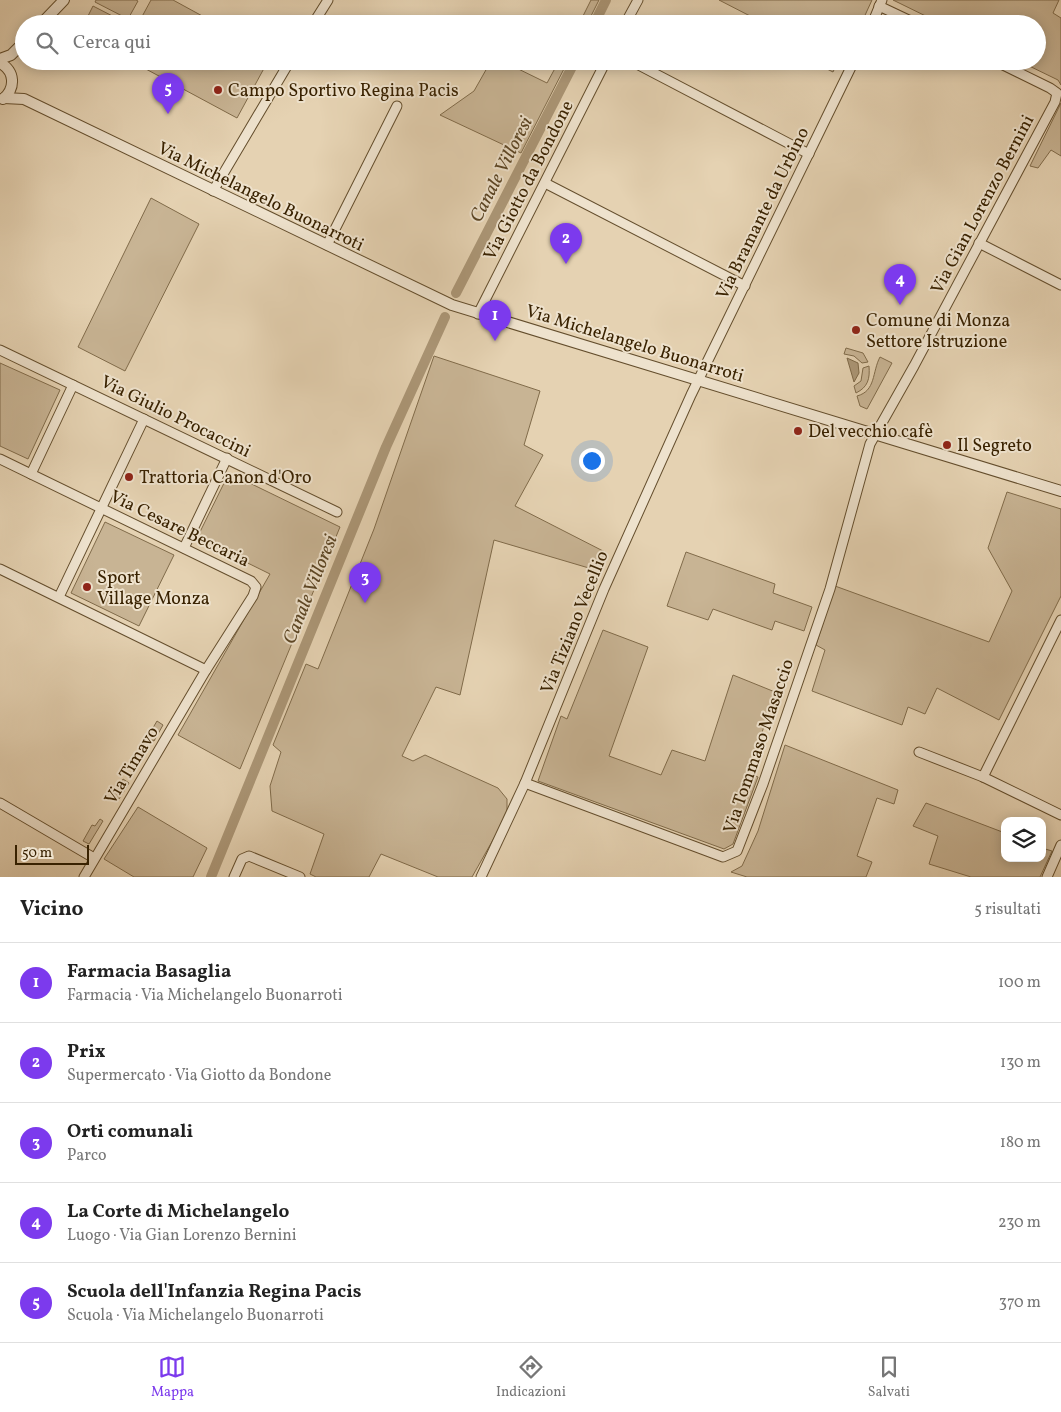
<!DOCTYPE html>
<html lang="it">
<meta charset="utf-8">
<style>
:root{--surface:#fff;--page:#f2f2f2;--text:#222;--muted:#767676;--line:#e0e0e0;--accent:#7c3aed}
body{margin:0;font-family:Vollkorn,serif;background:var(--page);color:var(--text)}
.controls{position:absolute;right:15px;bottom:15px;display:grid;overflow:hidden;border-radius:10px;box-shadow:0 2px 12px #0003}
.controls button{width:45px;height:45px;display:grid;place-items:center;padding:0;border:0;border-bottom:1px solid var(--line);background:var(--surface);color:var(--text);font:25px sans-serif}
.scale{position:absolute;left:15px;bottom:12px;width:74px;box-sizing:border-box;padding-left:5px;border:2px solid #392201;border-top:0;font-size:14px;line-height:18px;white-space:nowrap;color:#392201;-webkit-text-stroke:4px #eee2cd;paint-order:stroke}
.you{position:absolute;left:591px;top:460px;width:18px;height:18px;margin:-12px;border:4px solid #fff;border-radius:50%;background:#1a73e8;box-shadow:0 0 0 8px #1a73e833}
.badge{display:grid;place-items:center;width:32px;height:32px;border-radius:50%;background:var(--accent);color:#fff;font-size:16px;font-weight:700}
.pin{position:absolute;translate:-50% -41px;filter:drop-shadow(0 1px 2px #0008)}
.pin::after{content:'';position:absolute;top:26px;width:18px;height:15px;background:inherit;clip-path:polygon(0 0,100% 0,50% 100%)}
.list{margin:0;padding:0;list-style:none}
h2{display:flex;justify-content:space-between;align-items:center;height:65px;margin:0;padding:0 20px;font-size:21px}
h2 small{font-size:16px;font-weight:400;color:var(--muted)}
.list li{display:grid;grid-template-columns:32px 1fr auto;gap:15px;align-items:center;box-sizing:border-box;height:80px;padding:0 20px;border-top:1px solid var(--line)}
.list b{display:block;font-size:19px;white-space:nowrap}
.list p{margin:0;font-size:16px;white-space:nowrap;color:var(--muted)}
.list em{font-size:16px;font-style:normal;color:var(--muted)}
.icon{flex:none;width:28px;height:28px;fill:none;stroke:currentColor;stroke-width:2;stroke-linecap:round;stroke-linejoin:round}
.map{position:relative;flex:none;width:1061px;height:877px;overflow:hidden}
.search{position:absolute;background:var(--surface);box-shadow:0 2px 12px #0003;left:15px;right:15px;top:15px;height:55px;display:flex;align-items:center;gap:12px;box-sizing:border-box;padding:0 18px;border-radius:28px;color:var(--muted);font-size:19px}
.sheet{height:465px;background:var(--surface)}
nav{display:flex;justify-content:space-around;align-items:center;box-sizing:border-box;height:70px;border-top:1px solid var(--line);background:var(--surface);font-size:14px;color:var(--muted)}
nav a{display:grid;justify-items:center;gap:2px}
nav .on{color:var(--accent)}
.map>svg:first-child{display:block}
.green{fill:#c8b494;stroke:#806b4a}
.water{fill:#ab9676;stroke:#7d6847}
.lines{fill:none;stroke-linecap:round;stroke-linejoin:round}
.canal{stroke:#ab9676;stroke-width:10}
.minor-casing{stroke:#644e2d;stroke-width:11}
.tertiary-casing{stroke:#644e2d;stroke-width:12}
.minor{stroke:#eee2cd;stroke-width:9}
.tertiary{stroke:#eee2cd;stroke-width:10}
.poi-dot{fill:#8f2418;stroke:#eee2cd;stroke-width:2}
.labels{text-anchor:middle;stroke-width:4;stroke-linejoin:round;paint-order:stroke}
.poi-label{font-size:18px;fill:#392201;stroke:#eee2cd;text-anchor:start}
.street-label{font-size:18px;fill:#392201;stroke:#eee2cd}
.water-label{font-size:19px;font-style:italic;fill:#5b4524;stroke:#eee2cd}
</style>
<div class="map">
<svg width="1061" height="877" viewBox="0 0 1061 877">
<rect width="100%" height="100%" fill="#e5d2b2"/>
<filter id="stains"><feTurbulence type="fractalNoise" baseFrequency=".004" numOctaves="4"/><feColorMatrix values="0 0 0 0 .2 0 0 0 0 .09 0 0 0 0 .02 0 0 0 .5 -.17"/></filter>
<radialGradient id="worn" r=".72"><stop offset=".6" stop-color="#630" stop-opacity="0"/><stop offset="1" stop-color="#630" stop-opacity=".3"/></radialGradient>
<g class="green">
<polygon points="96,0 136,0 138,1 128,19 95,2"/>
<polygon points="151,0 173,0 217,24 138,24"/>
<polygon points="591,0 599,0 587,24 579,24"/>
<polygon points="719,0 872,0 861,24 749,24 752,17"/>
<polygon points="893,0 1059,0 1053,13 1061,18 1061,85 1058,80 1019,61 1037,61 1037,24 942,24"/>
<polygon points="93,6 126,23 126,24 84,24"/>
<polygon points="131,61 268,61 237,118"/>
<polygon points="491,61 502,61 547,83 559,61 568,61 521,153 440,115 474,91"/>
<polygon points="811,61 838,61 833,72"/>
<polygon points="1061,103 1061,156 1051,150 1038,168 1030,166"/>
<polygon points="151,198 199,224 125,371 78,347"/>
<polygon points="846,348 863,353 868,362 862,363 854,356 844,354"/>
<polygon points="434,356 540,391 524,445 543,455 515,506 607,553 599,571 494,540 460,695 436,687 402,756 413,761 425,755 498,788 507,799 507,815 472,877 438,877 381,854 369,877 316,877 310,874 324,834 272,811 270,786 281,752 273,745 306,664 318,669 374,529"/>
<path d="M 880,357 L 892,363 L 867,409 L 860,406 L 857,396 C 876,391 872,372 880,357 Z"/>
<polygon points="0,363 60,390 28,459 0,446"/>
<path d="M 869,366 C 870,379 868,387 856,393 L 854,386 L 861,381 L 863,368 Z"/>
<polygon points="229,473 340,527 240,769 178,735 270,574 197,538"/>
<polygon points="1007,492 1061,509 1061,596 999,720 937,688 925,714 908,707 902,725 812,691 825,650 816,645 835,586 989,642 1012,591 988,548"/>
<polygon points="105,522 174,555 139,626 71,593"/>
<polygon points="686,552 775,584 773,593 812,607 804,631 775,621 772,630 713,609 708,620 667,606"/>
<polygon points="603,630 648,647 609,756 661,775 672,750 705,761 733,675 775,692 749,773 758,777 733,844 724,849 538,781 561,716 567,719"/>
<polygon points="157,721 163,725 154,741 147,738"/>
<polygon points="785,745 898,790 894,804 877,798 857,856 872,862 866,877 747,877 731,872 742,866 758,831"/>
<polygon points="123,779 129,783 119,799 113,796"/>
<polygon points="926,803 1005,833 1005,858 1042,858 1042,848 1052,851 1040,877 971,877 929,864 938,836 913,826"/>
<polygon points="138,807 207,848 193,877 134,877 104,859"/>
<polygon points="100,819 103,821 89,844 83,841 92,825 95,826"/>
</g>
<polygon class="water" points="847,358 858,363 859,373 854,382"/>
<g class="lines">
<g class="canal">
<polyline points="594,24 606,0"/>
<polyline points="456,293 575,61"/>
<polyline points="211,877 386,447 445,317"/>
</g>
<defs>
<g id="minor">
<polyline points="879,6 917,24"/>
<polyline points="313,24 328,0"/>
<polyline points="625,24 638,0"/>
<polyline points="872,24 882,0"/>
<polyline points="631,61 809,154"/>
<polyline points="545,183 745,286"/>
<polyline points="213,191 290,61"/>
<polyline points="979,243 1061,285"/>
<polyline points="327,245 397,106"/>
<polyline points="478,314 606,61"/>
<polyline points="0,350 337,512"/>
<polyline points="0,459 251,581 256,587 253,596 206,670 84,877"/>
<polyline points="31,474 73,385"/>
<polyline points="184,548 227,458"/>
<polyline points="0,569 206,670"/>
<polyline points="59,597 144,419"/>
<polyline points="919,752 983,777 1061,815"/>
<polyline points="983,777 1061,620"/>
<polyline points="525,783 723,857 737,851 763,784 830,589 870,444 914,366 1055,102 1057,93 1050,88 995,61"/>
<polyline points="0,803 94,858"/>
<polyline points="234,877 242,859 249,856 300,877"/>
<polyline points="481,877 525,783 604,589 691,395 854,61"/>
<polyline points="1047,877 1061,845"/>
</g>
<g id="tertiary">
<polyline points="41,24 64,0"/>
<polyline points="0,59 11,55 24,42"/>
<path d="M 0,63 C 15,71 16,88 3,99"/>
<polyline points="4,98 24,99 452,305 1061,491"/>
</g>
</defs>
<use href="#minor" class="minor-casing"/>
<use href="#tertiary" class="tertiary-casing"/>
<use href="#minor" class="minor"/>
<use href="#tertiary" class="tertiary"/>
</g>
<g class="poi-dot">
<circle cx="218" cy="90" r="5"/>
<circle cx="856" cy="330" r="5"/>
<circle cx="798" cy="431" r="5"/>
<circle cx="947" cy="445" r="5"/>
<circle cx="129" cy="477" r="5"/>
<circle cx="87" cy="587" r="5"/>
</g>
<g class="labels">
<g class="poi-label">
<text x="228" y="96">Campo Sportivo Regina Pacis</text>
<text x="866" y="326">Comune di Monza<tspan x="866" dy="21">Settore Istruzione</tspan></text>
<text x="808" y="437">Del vecchio cafè</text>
<text x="957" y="451">Il Segreto</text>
<text x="139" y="483">Trattoria Canon d'Oro</text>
<text x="97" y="583">Sport<tspan x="97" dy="21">Village Monza</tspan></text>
</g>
<g class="street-label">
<text transform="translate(528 180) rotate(-63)" y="6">Via Giotto da Bondone</text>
<text transform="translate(261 196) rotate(26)" y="6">Via Michelangelo Buonarroti</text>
<text transform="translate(982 204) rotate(-62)" y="6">Via Gian Lorenzo Bernini</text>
<text transform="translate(762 213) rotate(-64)" y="6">Via Bramante da Urbino</text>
<text transform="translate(635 343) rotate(17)" y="6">Via Michelangelo Buonarroti</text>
<text transform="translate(176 416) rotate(26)" y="6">Via Giulio Procaccini</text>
<text transform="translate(180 528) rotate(26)" y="6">Via Cesare Beccaria</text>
<text transform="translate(574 622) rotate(-68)" y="6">Via Tiziano Vecellio</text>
<text transform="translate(758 746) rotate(-71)" y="6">Via Tommaso Masaccio</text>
<text transform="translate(131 765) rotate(-59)" y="6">Via Timavo</text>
</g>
<g class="water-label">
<text transform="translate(500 169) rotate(-63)" y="7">Canale Villoresi</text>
<text transform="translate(309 589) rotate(-68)" y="7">Canale Villoresi</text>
</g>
</g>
<rect width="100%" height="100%" filter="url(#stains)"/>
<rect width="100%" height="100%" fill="url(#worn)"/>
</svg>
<div class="controls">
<button><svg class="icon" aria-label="layers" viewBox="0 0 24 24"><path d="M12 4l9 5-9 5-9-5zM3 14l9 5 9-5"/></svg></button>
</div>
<div class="scale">50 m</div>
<div class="you"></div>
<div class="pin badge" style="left:495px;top:341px">1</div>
<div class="pin badge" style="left:566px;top:264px">2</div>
<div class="pin badge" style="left:365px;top:603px">3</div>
<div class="pin badge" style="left:900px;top:305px">4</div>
<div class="pin badge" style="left:168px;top:114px">5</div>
<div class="search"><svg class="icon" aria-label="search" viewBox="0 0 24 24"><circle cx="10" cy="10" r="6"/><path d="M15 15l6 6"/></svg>Cerca qui</div>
</div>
<section class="sheet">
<h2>Vicino<small>5 risultati</small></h2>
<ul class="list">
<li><span class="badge">1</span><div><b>Farmacia Basaglia</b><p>Farmacia · Via Michelangelo Buonarroti</p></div><em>100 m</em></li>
<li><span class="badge">2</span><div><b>Prix</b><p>Supermercato · Via Giotto da Bondone</p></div><em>130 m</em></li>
<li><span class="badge">3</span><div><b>Orti comunali</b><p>Parco</p></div><em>180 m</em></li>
<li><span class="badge">4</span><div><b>La Corte di Michelangelo</b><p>Luogo · Via Gian Lorenzo Bernini</p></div><em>230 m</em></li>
<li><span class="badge">5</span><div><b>Scuola dell'Infanzia Regina Pacis</b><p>Scuola · Via Michelangelo Buonarroti</p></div><em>370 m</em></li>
</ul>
</section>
<nav>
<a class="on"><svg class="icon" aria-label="map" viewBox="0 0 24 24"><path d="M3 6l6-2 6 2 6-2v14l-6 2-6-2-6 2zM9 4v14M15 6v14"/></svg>Mappa</a>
<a><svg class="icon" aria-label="directions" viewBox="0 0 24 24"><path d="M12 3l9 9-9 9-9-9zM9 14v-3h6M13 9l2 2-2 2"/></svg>Indicazioni</a>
<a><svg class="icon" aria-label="saved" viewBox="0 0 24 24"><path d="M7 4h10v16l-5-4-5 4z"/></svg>Salvati</a>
</nav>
